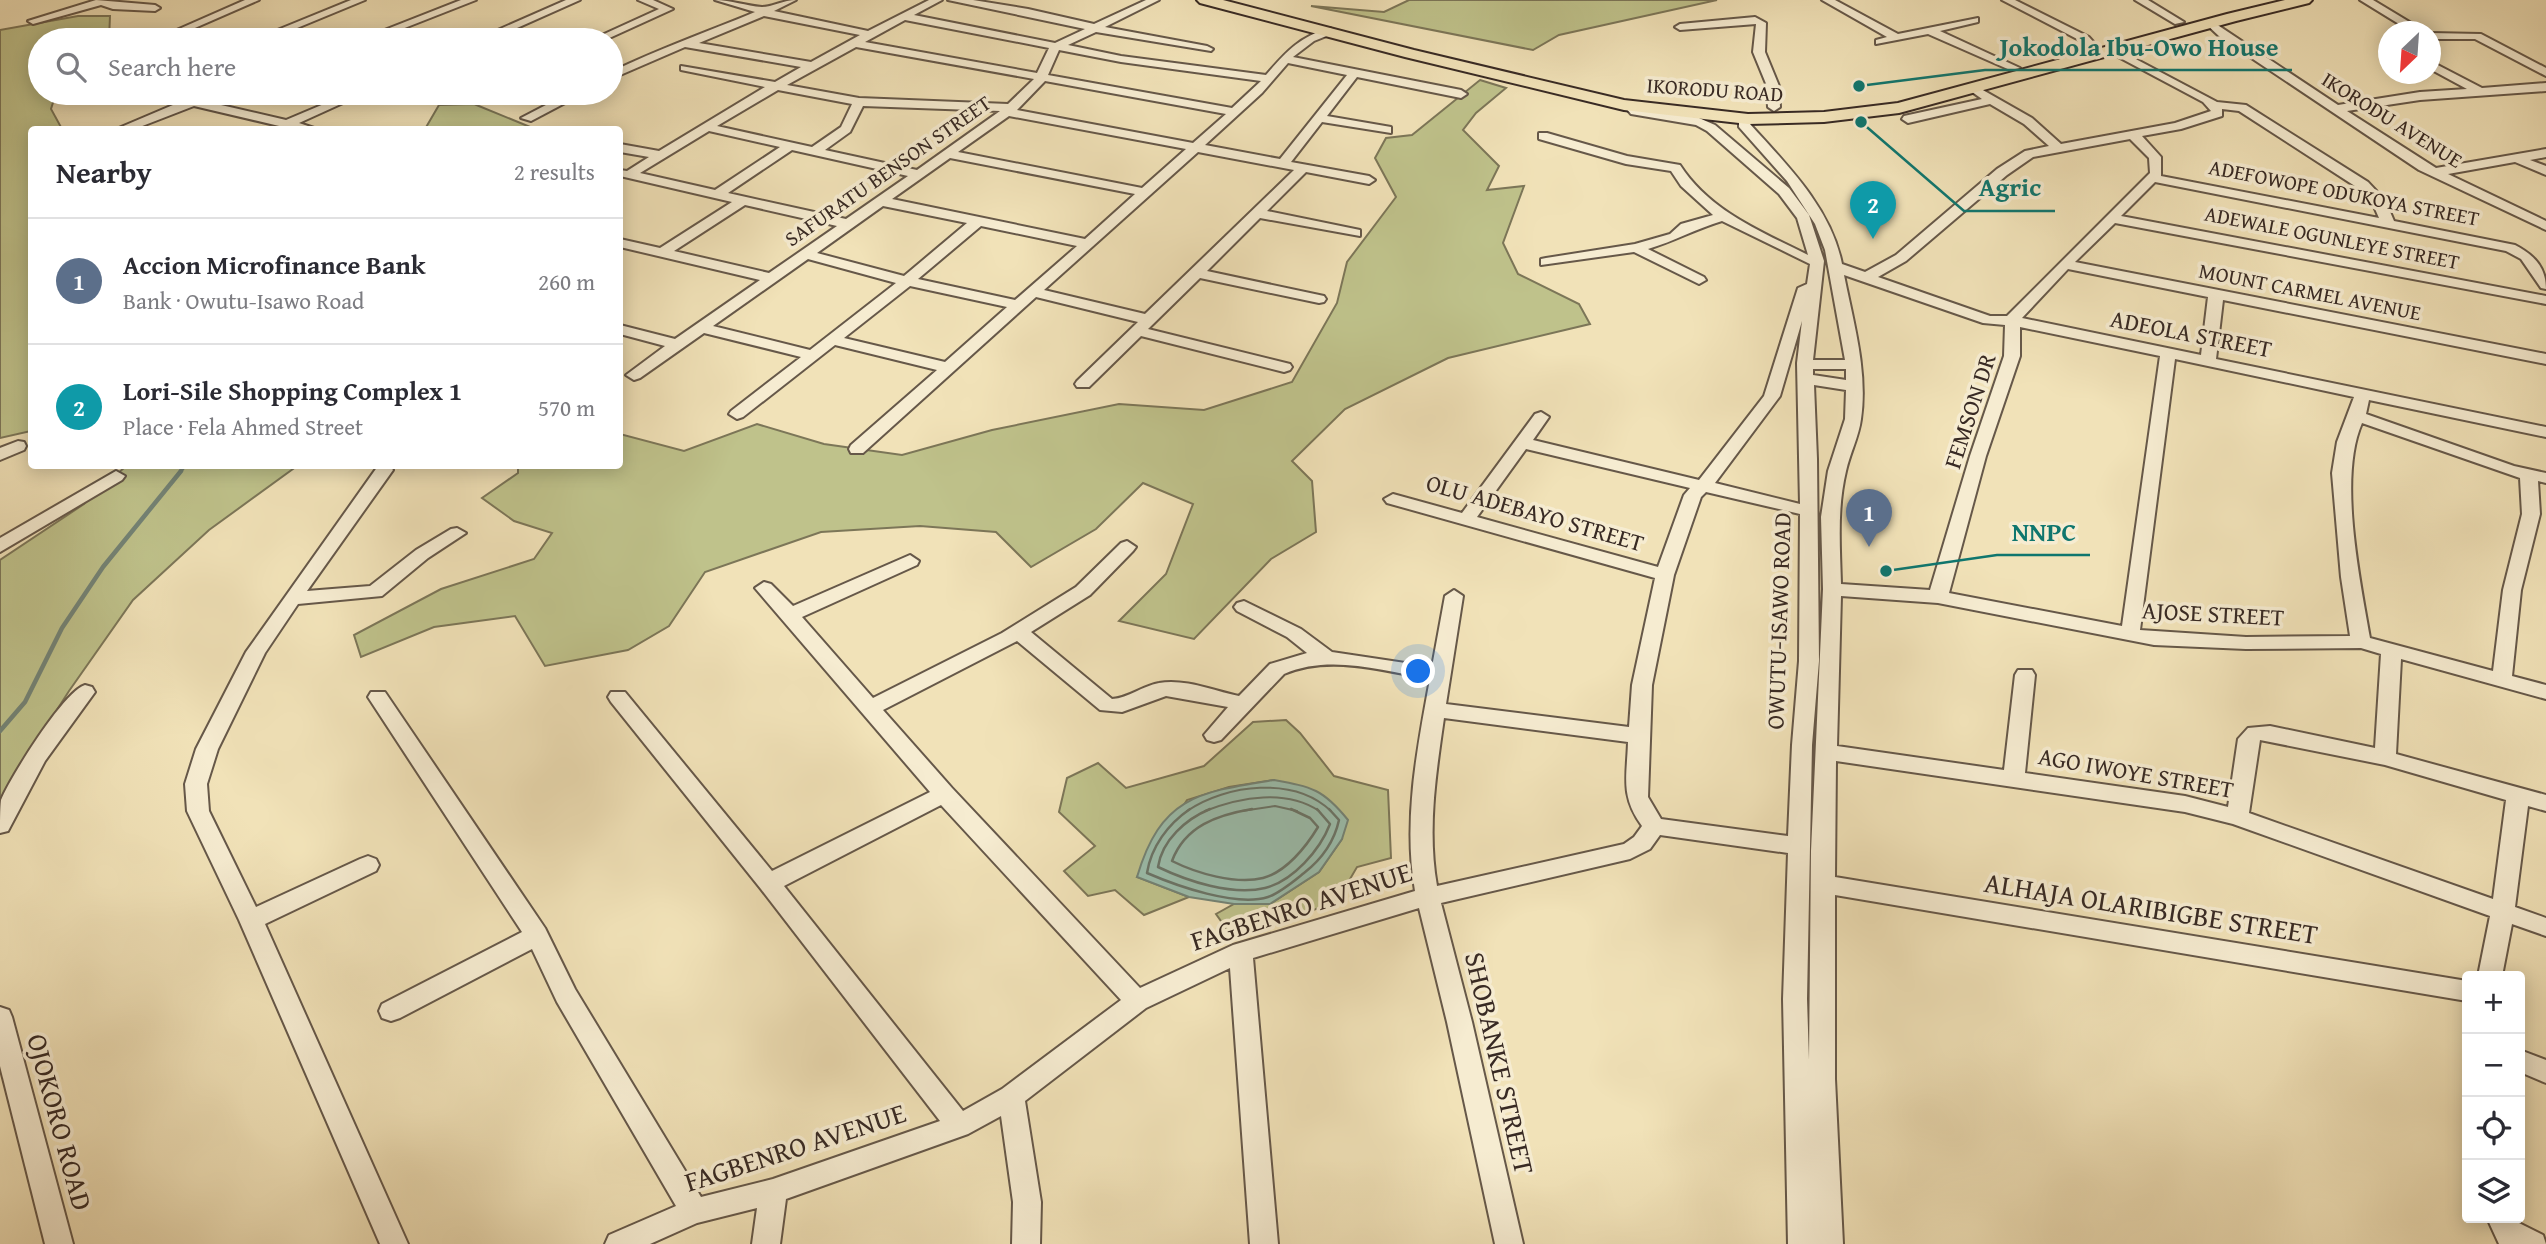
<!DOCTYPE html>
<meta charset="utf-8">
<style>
:root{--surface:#fff;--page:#f7f7f7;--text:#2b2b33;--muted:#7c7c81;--line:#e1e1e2;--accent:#d93025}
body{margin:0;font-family:"Gentium Book Plus",serif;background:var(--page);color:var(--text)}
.controls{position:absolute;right:21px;bottom:21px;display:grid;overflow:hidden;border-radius:7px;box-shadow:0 4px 18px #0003}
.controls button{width:63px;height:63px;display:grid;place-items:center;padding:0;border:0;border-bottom:2px solid var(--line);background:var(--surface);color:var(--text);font:35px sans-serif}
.compass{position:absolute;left:2378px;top:21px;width:63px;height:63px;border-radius:50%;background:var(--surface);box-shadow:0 4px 18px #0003;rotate:205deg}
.you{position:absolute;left:1419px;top:672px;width:24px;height:24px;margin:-18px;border:5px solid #fff;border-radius:50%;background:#1a73e8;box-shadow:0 0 0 10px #1a73e833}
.badge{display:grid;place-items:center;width:46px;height:46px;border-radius:50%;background:var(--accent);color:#fff;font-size:23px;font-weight:700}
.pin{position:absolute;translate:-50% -58px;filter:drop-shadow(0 2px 4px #0008)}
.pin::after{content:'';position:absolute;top:37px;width:24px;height:21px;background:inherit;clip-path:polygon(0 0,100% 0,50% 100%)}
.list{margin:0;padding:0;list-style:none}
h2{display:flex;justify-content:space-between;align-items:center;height:91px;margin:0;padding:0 28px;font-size:30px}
h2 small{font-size:23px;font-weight:400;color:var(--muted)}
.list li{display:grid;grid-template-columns:46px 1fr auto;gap:21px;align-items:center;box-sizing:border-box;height:126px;padding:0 28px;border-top:2px solid var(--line)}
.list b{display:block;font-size:26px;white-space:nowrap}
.list p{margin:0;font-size:23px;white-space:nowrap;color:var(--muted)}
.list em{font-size:23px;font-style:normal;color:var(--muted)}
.icon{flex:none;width:38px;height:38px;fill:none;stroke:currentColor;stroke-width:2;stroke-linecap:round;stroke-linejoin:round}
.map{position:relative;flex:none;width:2546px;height:1244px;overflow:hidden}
.search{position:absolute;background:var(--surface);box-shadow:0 4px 18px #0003;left:28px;top:28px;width:595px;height:77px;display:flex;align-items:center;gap:18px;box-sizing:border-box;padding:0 24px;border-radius:38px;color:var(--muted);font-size:26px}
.panel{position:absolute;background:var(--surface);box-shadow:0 4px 18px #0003;left:28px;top:126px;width:595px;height:343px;border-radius:7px}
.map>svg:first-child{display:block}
.green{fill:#bfc28b;stroke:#7c7658;stroke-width:2}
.water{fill:#9bbead;stroke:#738376;stroke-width:2}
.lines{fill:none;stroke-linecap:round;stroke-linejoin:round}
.shore-far1{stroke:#6a7468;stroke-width:2}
.shore{stroke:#6a7468;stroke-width:2.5}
.stream-far1{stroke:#738376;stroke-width:3.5}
.stream{stroke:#738376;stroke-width:4.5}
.minor-casing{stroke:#665849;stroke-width:4}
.highway-casing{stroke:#382a24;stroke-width:4}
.minor{fill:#f6ecd1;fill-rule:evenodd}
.highway{fill:#f1e2b8;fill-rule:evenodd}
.labels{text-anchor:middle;stroke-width:7;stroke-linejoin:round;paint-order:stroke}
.far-street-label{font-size:21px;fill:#382a24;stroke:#f6ecd1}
.street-label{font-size:24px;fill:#382a24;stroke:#f6ecd1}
.near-street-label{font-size:28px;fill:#382a24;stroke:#f6ecd1}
.leader{fill:none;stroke:#0f766e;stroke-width:2.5}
.callout-dot{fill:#0f766e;stroke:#f6ecd1;stroke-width:2.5}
.callout-label{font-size:26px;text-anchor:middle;font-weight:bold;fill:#0f766e;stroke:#f6ecd1;stroke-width:7;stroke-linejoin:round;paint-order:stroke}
</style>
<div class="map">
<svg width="2546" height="1244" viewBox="0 0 2546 1244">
<rect width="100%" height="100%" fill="#f1e2b8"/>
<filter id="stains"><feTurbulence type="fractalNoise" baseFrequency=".00286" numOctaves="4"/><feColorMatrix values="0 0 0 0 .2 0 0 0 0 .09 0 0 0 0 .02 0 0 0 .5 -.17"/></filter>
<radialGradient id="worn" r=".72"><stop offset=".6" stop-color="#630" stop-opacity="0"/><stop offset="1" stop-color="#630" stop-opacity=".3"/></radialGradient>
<g class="green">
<polygon points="1409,0 1717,0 1559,35 1533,50 1311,6 1384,12"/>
<polygon points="78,16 110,16 109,40 40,40 40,93 56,93 51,109 62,129 32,130 31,431 0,438 0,30"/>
<polygon points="1480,80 1506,88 1476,113 1463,130 1499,166 1487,190 1524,186 1503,243 1518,274 1579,304 1590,324 1448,358 1345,409 1292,461 1312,481 1316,532 1271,559 1194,639 1119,621 1166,574 1193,504 1143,483 1096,529 1031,567 996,532 920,526 821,532 705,572 669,626 628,650 545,666 515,616 434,627 361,657 354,635 441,589 534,559 552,533 514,521 482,498 518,473 518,466 620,466 620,434 684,451 757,424 824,444 902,455 992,430 1119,404 1204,410 1292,382 1337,303 1347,262 1396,197 1375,158 1386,138 1412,135"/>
<polygon points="474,104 535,129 425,129 439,105"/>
<polygon points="126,466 297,466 209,530 133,600 69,691 0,799 0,560 84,504"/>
<polygon points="1286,720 1300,733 1334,776 1388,790 1391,858 1357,867 1336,903 1231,935 1216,914 1234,904 1270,904 1319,872 1342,839 1274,780 1229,787 1187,800 1137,877 1189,897 1144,915 1115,890 1088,896 1064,871 1095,846 1059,812 1067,778 1098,763 1126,788 1204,766 1253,722"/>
</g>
<path class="water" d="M 1274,780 C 1312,787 1323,789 1348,820 L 1342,839 L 1319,872 L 1270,904 L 1234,904 L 1189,897 L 1137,877 C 1161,796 1199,792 1274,780 Z"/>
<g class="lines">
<g class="shore-far1">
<path d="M 1187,811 C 1227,784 1294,776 1331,811"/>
<path d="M 1205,811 C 1241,797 1286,789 1319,811"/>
<polyline points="1242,811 1275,806 1297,811"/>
</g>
<g class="shore">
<path d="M 1190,809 C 1168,824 1151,847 1147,873 C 1177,886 1236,907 1268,897 C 1280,893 1294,881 1304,873 C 1322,859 1334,843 1339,820 L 1329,809"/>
<path d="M 1210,809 C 1186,819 1162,840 1158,867 C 1187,881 1232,896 1265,888 C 1293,881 1320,850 1330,824 L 1317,809"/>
<path d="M 1252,809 C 1217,815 1185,826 1172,861 C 1196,873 1236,885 1263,878 C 1286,872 1306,847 1318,827 L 1310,818 L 1291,809"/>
</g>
<polyline class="stream-far1" points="180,472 185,466"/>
<polyline class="stream" points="0,731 25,702 62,628 103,567 181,471"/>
<defs>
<g id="minor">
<polygon points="96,0 155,5 160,8 155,11 113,9 101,5 33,24 28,21"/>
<polygon points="245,0 259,0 172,38 163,36"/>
<polygon points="351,0 365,0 268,40 253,40"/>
<polygon points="461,0 476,0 374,40 359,40"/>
<polygon points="566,0 580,0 490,40 475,40"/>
<polygon points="638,0 653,0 673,9 605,40 591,40 659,9"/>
<path d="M 715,0 C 731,0 746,6 762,7 C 772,7 784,0 796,0 L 774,11 L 868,31 L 929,0 L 942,0 L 914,15 L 1055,43 L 1085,29 L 948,0 L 973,0 L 1028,9 L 1094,24 L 1146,0 L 1159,0 L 1105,27 L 1207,46 L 1213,49 L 1211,51 L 1096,32 L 1068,45 L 1121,56 L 1266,75 C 1285,53 1300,36 1330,28 L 1335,31 L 1334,33 L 1314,41 L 1293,57 L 1461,90 L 1467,94 L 1461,98 L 1357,77 L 1327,116 L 1391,127 L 1391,133 L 1322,122 L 1291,162 L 1369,176 L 1375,180 L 1369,184 L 1306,172 L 1267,211 L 1360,230 L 1360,236 L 1260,218 L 1207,271 L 1324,296 L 1326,299 L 1324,302 L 1319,303 L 1200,278 L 1148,329 L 1290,364 L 1292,367 L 1290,370 L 1284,372 L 1141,336 L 1089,387 L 1077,387 L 1075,384 L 1077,381 L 1138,322 L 1036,297 L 863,453 L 851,453 L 849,449 L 851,445 L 937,370 L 835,345 L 743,417 L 737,419 L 729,414 L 731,411 L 801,357 L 704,333 L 640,378 L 634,380 L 626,375 L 665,346 L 620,334 L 620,325 L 675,339 L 760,280 L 620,247 L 620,239 L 660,248 L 732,202 L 620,176 L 620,170 L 627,171 L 649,157 L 620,152 L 620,144 L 659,151 L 765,87 L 681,70 L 681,66 L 775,82 L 801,67 L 685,47 L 611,79 L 611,72 C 658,49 707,32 755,12 ZM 764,16 L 860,35 L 811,62 L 699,43 ZM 905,20 L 1049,48 L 1037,73 L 865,42 ZM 856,47 L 1034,79 L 1008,104 L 859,98 L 787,85 ZM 1059,50 L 1121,62 L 1261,81 L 1232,108 L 1048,75 ZM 1288,63 L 1347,75 L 1280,159 L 1205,145 L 1262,93 ZM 1045,81 L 1226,114 L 1193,143 L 1017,110 ZM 778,90 L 852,104 L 841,127 L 812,147 L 717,126 ZM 863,106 L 1000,111 L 917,170 L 825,150 L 850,132 ZM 1009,116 L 1186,149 L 1142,188 L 958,152 ZM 709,131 L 780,147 L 715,190 L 640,173 ZM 792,150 L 908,176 L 846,219 L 728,193 ZM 1198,152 L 1294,170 L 1145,314 L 1044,290 ZM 950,158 L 1135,194 L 1085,239 L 892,199 ZM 745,205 L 837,226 L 769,273 L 674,251 ZM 883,206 L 967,223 L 904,276 L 817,253 ZM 981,226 L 1077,246 L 1015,300 L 918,279 ZM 808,259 L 896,283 L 810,350 L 713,326 ZM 910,286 L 1007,307 L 945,362 L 844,338 Z"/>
<polygon points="1822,0 1835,0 1898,34 1978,18 1978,22 1940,31 2020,68 2010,70 1928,34 1876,44 1876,40 1887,37"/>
<polygon points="2002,0 2015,0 2089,37 2098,47 2088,49 2081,41"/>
<polygon points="2135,0 2148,0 2184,22 2175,24"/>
<polygon points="2360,0 2373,0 2426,32 2412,32"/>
<polygon points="1755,17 1766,23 1765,52 1779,86 1780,107 1774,111 1768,107 1767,86 1753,52 1756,24 1680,30 1675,27 1680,24"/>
<polygon points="2210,20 2338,105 2420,92 2467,89 2430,69 2430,61 2482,88 2546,83 2546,91 2420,100 2347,111 2436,168 2546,149 2546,157 2530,160 2546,166 2546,175 2515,162 2448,174 2546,221 2546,230 2419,170 2220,37 2205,23"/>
<polygon points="2430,33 2481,34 2546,68 2546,76 2475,39 2430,39"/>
<path d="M 2113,47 L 2217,102 L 2246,105 L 2368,182 L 2385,200 L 2394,221 L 2515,245 C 2534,255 2546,267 2546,289 L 2541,288 L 2521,259 L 2506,251 L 2155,182 L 2121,216 L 2546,296 L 2546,304 L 2115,223 L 2075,262 L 2546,354 L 2546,364 L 2223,300 L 2216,359 L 2546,427 L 2546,437 L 2369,400 L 2366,414 L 2514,466 L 2546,473 L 2546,483 L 2538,481 L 2540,514 L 2521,590 L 2512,676 L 2546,685 L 2546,699 L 2401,659 L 2396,754 L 2546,795 L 2546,811 L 2528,806 L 2515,907 L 2546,918 L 2546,936 L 2512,924 L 2502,976 L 2478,976 L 2490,916 L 2233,824 L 2185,812 L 1836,761 L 1835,877 L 2467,981 L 2467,1001 L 1835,895 L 1835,1079 L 1843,1244 L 1788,1244 L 1783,999 L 1788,853 L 1660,835 L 1650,849 L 1630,859 L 1441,903 L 1472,1022 L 1523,1244 L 1495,1244 L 1447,1022 L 1419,908 L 1253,958 L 1278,1244 L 1250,1244 L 1230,968 L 1146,1008 L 1025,1101 L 1041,1202 L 1040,1244 L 1012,1244 L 1013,1202 L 1001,1116 L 968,1134 L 786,1199 L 780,1244 L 752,1244 L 757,1208 L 697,1223 L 650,1244 L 605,1244 L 609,1235 L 676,1206 L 557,1002 L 532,949 L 400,1018 L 391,1021 L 382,1018 L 379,1011 L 382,1004 L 522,932 L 368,697 L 371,692 L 385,692 L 545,928 L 575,989 L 701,1197 L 773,1179 L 940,1121 L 761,889 L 611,702 L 608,697 L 611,692 L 625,692 L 772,871 L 930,792 L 755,588 L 764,582 L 771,584 L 793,606 L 910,555 L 919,561 L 917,565 L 802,617 L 873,698 L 1002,633 L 1076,587 L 1121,543 L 1127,541 L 1136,547 L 1133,551 L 1090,595 L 1031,632 L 1112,699 C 1129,698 1142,686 1159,683 C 1184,678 1215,691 1239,696 L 1270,664 L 1307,653 L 1287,637 L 1237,611 L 1234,607 L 1237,603 L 1244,601 L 1301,629 L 1332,652 L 1432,667 L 1445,596 L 1454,590 L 1463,596 L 1446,704 L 1629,727 L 1632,685 L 1655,578 L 1387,503 L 1384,499 L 1393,494 L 1462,513 L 1535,414 L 1541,412 L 1549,417 L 1533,440 L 1699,480 L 1764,396 L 1798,288 L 1807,284 L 1810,264 L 1722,221 C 1695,229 1675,241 1648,249 L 1704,277 L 1706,280 L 1699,284 L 1634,252 L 1541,265 L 1541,259 L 1546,258 L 1635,244 L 1670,234 L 1681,224 L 1713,215 L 1681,186 L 1671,171 L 1626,164 L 1539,139 L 1539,133 L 1547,133 L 1627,156 L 1680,165 C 1710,211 1760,231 1808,255 L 1797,218 L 1779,194 L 1707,131 L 1696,125 L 1631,114 L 1624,106 L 1630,102 L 1639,108 L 1699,118 L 1715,125 L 1789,188 L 1809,215 L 1824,261 L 1813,360 L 1845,360 L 1825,250 L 1815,224 L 1787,181 L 1739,127 L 1739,121 L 1744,116 L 1752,116 L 1754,119 L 1750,124 C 1787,165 1831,208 1842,264 L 1865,272 L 1896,255 L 1997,169 L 2025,151 L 2049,146 L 2024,124 L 1990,104 L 1908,123 L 1902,119 L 1904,116 L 1982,99 L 1968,89 L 1974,85 L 2032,118 L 2061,144 L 2175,123 L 2211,111 L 2203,102 L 2109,52 L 2109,48 ZM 2222,109 L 2239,111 L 2358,188 L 2372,202 L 2379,218 L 2161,176 L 2161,157 L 2142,136 L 2181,129 L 2222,116 ZM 2130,139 L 2149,158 L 2150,173 L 2007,316 L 1990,316 L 1878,277 L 1906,261 L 2007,175 L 2033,157 ZM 2068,269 L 2208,297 L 2201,355 L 2022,318 ZM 1844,275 L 1983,323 L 2005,325 L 2004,356 L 1970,456 L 1930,590 L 1841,584 C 1840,546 1837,508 1846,471 C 1850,453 1859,436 1861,419 C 1868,371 1853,321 1844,275 ZM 1802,321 L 1797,363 L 1800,504 L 1715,483 L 1780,396 ZM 2020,327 L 2160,356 L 2122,626 L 1949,593 L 1986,456 L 2020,356 ZM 2175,359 L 2354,397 L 2337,442 L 2332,473 L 2341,577 L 2350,636 L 2246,637 L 2140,630 ZM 1813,369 L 1846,369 L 1846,380 L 1813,375 ZM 1814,385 L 1846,390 L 1845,419 L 1828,471 L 1821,517 L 1823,589 L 1811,851 L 1809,1060 L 1807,999 L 1812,745 L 1819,661 L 1817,459 ZM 2362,423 L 2520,478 L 2522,514 L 2503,590 L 2493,671 L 2370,638 C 2360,580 2338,477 2362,423 ZM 1526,449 L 1690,488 L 1684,495 L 1658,567 L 1477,517 ZM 1706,492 L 1800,514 L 1799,661 L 1792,745 L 1788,836 L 1661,819 L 1648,797 L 1652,685 L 1674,575 L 1701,497 ZM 1841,596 L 1938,603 L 2154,645 L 2246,649 L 2361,648 L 2381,654 L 2375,748 L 2270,726 L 2248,728 L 2238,739 L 2228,807 L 2185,796 L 2025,773 L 2035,675 L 2032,670 L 2018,670 L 2015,675 L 2004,770 L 1837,746 ZM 1017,641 L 1100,710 L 1122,712 L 1166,696 L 1228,707 L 1204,735 L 1207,740 L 1214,742 L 1221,740 L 1284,674 C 1330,654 1383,671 1430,679 C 1417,749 1403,821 1415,891 L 1233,945 L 1140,988 L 952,788 L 883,710 ZM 1444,718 L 1628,742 C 1627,777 1620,796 1642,826 L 1634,837 L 1624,844 L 1437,886 C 1427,830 1436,773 1444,718 ZM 2260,740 L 2385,765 L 2506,800 L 2493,899 L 2249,813 ZM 941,805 L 1121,1000 L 1002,1089 L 963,1111 L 784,886 Z"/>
<path d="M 149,93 C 169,92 187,100 206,101 C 216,102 229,93 245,93 L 221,105 L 286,120 L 350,93 L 365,93 L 299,123 L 320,130 L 296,130 L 194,106 L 132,130 L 114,130 L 180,102 Z"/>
<polygon points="404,93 437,95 474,93 437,103"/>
<polygon points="569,93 584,93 531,121 521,118"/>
<polygon points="18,441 24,442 26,446 24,450 0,460 0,448"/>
<polygon points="378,466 390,466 393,470 307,591 370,586 416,550 451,529 457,528 466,533 428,558 382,596 298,604 265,653 218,749 207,784 209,811 256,907 360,859 368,856 376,859 379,865 376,871 265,924 408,1244 380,1244 239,920 187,811 185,784 196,749 246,652"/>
<polygon points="116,471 125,476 122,480 0,552 0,538"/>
<path d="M 85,685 L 92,687 L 95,692 L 45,761 L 8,831 L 0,833 C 0,823 0,809 1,800 C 10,778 64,691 85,685 Z"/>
<polygon points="0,1007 9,1010 12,1017 73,1244 45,1244 0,1066"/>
<polygon points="2520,1050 2546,1060 2546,1083 2520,1072"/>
<polygon points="2487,1218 2515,1218 2517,1222 2543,1235 2546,1244 2499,1244"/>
</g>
<polygon id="highway" points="1197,0 1223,0 1414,50 1624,100 1748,114 1824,112 1898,103 2227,14 2285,0 2312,0 2309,3 2236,21 1899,113 1824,122 1748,124 1624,110 1405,57 1200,3"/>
</defs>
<use href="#minor" class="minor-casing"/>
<use href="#highway" class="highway-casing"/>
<use href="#minor" class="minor"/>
<use href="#highway" class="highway"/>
</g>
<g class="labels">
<g class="far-street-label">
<text transform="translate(1715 90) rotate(4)" y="7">IKORODU ROAD</text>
<text transform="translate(2392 120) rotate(32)" y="7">IKORODU AVENUE</text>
<text transform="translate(888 171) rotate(-35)" y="7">SAFURATU BENSON STREET</text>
<text transform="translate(2344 193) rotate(11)" y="7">ADEFOWOPE ODUKOYA STREET</text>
<text transform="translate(2332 238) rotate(11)" y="7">ADEWALE OGUNLEYE STREET</text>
<text transform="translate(2310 292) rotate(11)" y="7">MOUNT CARMEL AVENUE</text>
</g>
<g class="street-label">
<text transform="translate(2191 334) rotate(11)" y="8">ADEOLA STREET</text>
<text transform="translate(1970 411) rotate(-72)" y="8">FEMSON DR</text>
<text transform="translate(1535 513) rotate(16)" y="8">OLU ADEBAYO STREET</text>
<text transform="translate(2213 614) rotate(3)" y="8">AJOSE STREET</text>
<text transform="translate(1779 621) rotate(-88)" y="8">OWUTU-ISAWO ROAD</text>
<text transform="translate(2136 773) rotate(10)" y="8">AGO IWOYE STREET</text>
</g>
<g class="near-street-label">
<text transform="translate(1301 906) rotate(-18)" y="10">FAGBENRO AVENUE</text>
<text transform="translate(2151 908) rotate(9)" y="10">ALHAJA OLARIBIGBE STREET</text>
<text transform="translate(1500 1063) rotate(77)" y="10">SHOBANKE STREET</text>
<text transform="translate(60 1122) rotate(75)" y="10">OJOKORO ROAD</text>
<text transform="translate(795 1147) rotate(-18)" y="10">FAGBENRO AVENUE</text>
</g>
</g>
<path class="leader" d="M1859 86L1985 70H2292M1861 122L1964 211H2055M1886 571L1997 555H2090"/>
<g class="callout-dot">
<circle cx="1859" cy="86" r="7"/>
<circle cx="1861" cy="122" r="7"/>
<circle cx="1886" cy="571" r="7"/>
</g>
<g class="callout-label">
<text x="2139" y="56">Jokodola Ibu-Owo House</text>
<text x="2010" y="196">Agric</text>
<text x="2044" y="541">NNPC</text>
</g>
<rect width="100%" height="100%" filter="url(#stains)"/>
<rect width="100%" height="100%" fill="url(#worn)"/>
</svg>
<div class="controls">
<button>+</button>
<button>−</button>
<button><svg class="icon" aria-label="locate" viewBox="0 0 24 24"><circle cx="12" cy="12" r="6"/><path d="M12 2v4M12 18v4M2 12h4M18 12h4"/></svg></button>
<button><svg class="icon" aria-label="layers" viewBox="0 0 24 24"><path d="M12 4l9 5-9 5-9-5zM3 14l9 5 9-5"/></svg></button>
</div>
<svg class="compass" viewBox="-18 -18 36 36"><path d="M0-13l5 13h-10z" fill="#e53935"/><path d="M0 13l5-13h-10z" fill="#7c7c81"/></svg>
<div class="you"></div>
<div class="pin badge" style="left:1869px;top:547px;background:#5c6f8a">1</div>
<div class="pin badge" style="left:1873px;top:239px;background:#0f9aa8">2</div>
<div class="search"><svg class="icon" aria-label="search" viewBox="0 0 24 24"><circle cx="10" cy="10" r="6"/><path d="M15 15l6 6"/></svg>Search here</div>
<section class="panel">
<h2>Nearby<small>2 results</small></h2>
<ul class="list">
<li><span class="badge" style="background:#5c6f8a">1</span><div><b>Accion Microfinance Bank</b><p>Bank · Owutu-Isawo Road</p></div><em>260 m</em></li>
<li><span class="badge" style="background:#0f9aa8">2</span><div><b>Lori-Sile Shopping Complex 1</b><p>Place · Fela Ahmed Street</p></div><em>570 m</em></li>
</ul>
</section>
</div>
